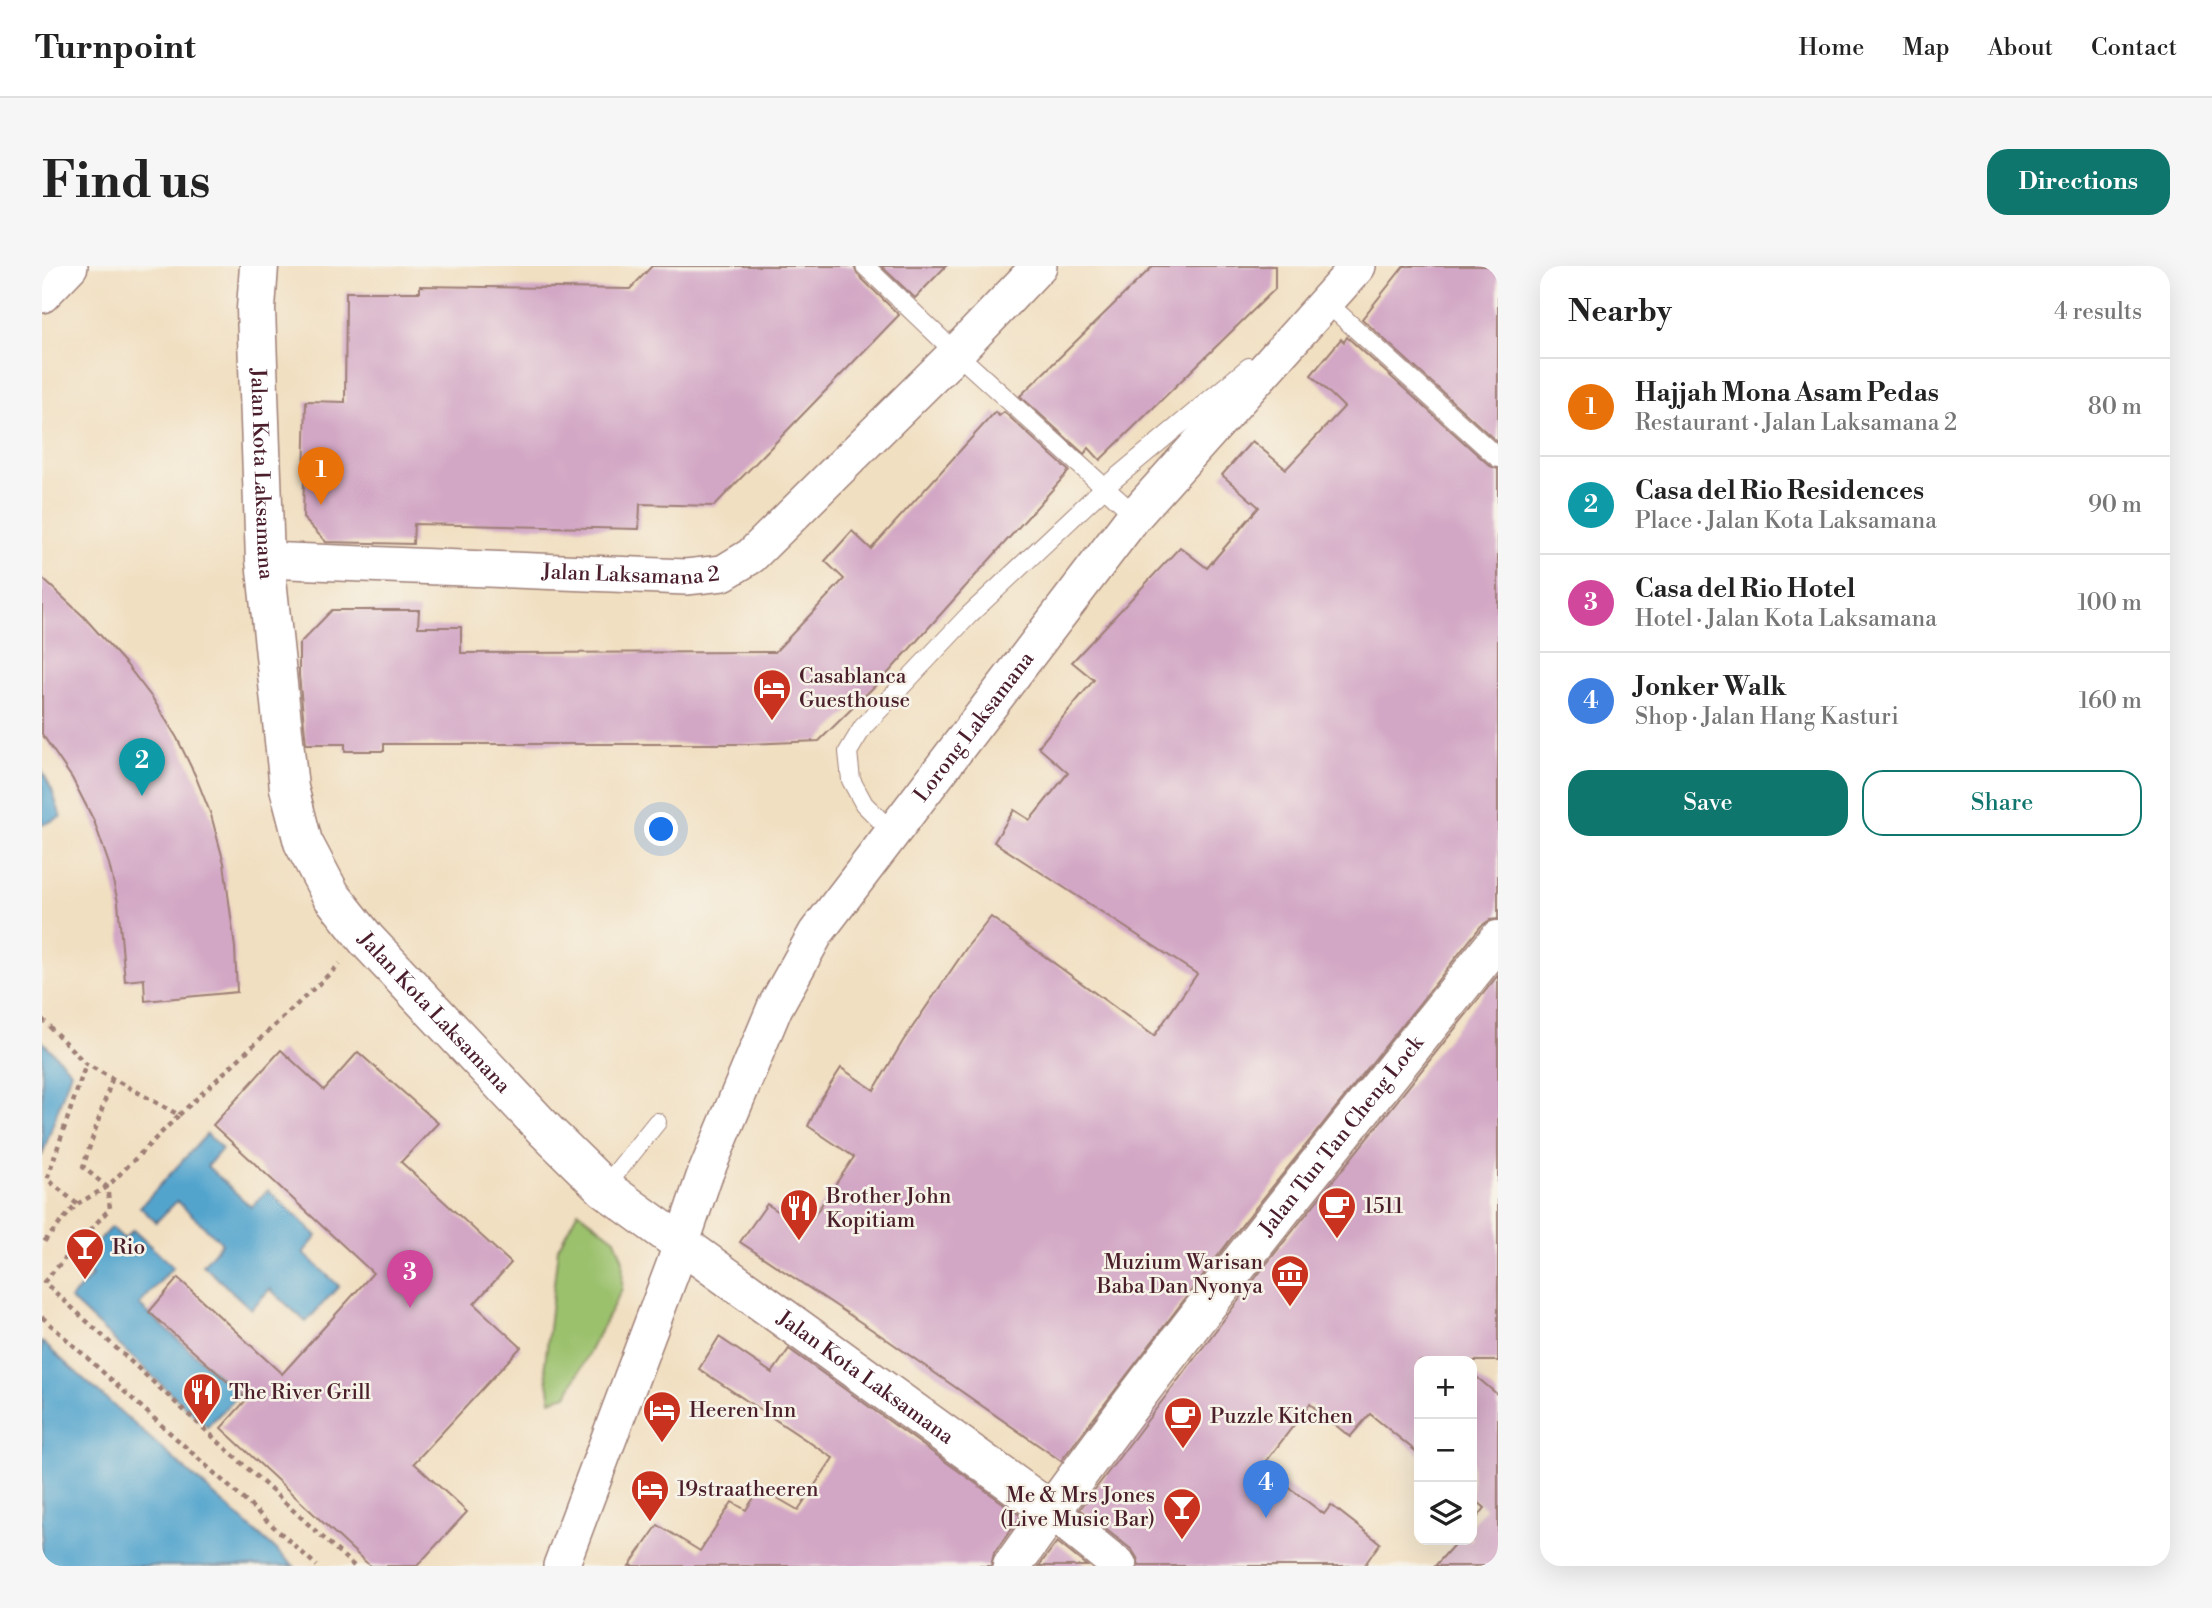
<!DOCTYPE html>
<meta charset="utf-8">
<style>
:root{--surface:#fff;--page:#f6f6f6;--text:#222;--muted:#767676;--line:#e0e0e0;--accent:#0f766e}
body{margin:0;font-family:"Libre Bodoni",serif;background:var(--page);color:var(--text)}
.controls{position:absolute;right:21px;bottom:21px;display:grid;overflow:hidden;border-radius:14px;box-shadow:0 7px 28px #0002}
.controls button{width:63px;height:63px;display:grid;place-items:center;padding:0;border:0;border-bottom:2px solid var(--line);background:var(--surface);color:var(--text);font:35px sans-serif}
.you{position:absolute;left:620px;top:564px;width:24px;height:24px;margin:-18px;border:5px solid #fff;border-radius:50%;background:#1a73e8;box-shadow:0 0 0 10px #1a73e833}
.badge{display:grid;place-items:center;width:46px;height:46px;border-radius:50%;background:var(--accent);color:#fff;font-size:23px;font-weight:700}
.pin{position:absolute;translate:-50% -58px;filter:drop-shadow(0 2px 4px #0008)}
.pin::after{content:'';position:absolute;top:37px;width:24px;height:21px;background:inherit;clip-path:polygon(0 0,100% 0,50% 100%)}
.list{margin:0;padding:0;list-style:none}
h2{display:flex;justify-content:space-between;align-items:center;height:91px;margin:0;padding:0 28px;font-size:30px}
h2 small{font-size:23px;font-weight:400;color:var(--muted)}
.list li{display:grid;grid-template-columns:46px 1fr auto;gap:21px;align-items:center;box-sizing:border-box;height:98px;padding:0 28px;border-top:2px solid var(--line)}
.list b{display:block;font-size:26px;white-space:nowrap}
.list p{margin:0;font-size:23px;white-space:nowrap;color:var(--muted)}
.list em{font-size:23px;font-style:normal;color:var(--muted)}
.actions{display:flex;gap:14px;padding:21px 28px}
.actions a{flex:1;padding:16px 0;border:2px solid var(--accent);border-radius:21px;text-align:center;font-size:24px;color:var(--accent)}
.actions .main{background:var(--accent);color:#fff}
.icon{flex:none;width:38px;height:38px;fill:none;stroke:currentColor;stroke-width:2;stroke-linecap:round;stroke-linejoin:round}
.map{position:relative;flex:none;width:1456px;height:1300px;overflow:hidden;border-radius:21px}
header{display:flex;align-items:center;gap:42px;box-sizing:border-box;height:98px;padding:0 35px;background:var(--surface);border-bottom:2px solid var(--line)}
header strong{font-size:33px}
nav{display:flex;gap:38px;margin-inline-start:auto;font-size:24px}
.intro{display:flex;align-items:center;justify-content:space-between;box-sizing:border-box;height:168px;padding:0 42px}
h1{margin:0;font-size:49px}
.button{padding:18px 32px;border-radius:21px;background:var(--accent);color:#fff;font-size:24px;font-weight:700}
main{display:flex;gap:42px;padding:0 42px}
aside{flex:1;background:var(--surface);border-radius:21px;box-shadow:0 7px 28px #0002}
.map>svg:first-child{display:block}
.green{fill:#9bc16d;stroke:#72704c;stroke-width:2}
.water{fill:#52a4cd;stroke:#4e627c;stroke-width:2}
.building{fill:#d2a6c5}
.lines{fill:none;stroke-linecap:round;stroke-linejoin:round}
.service-casing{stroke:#9e7f76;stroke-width:20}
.minor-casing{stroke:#9e7f76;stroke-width:38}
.tertiary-casing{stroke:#9e7f76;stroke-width:41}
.path{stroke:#9e7f76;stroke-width:4.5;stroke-dasharray:5 5;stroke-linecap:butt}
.service{stroke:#fff;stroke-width:18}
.minor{stroke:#fff;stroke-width:35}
.tertiary{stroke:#fff;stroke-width:38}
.labels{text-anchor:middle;stroke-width:5;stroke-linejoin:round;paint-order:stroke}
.street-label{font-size:21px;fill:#4a1f2b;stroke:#f7f3e8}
.poi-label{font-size:21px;fill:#4a1f2b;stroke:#f7f3e8;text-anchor:start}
</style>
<header>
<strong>Turnpoint</strong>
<nav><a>Home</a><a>Map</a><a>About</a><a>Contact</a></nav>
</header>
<div class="intro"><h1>Find us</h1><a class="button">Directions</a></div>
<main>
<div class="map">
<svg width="1456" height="1300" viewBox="0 0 1456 1300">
<rect width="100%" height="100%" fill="#f7f3e8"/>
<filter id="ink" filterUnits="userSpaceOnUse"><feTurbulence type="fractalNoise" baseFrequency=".0143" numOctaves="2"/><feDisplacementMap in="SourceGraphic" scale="14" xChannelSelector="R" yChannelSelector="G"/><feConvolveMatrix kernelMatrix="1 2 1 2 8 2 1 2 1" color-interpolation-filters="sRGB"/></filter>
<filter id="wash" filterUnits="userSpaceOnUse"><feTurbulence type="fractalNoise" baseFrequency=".00686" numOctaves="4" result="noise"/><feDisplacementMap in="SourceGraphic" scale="28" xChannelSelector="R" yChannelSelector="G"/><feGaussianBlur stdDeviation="1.57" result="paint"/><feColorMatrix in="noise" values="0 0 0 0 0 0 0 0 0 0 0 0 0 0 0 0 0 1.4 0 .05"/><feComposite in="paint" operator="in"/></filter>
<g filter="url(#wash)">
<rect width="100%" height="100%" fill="#f1dfc1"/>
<polygon class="green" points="536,945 573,973 581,994 580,1023 525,1129 509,1134 503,1098 516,982"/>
<g class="water">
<polygon points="0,504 10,524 19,551 0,559"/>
<polygon points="0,775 29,805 0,890"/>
<polygon points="165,868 180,883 165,900 209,941 226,924 275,970 261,987 297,1020 264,1056 228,1023 209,1043 161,999 180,977 135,935 114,956 98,941"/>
<polygon points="69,961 82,973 91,964 131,1001 97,1039 197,1128 165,1161 28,1033 50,1010 36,998"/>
<polygon points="0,1076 252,1300 0,1300"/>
</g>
<g id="blocks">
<g class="building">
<polygon points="610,0 812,0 815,8 857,49 672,240 598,238 597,263 372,258 371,278 284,276 261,252 264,135 303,136 304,26 378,26 378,20 588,23"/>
<polygon points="839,0 904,0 873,32"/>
<polygon points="1111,0 1233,0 1233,23 1058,194 1047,182 1042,188 978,130"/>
<polygon points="1362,0 1456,0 1456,177 1320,53"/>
<polygon points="1305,71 1448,200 1456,203 1456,653 1448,654 1439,660 1377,738 1191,970 1019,1195 847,1075 698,976 725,938 763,963 812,891 766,860 779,833 799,802 832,824 861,775 925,681 949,651 1112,770 1155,708 952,576 972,544 988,554 1026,507 996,481 1052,414 1030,396 1138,281 1165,302 1217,241 1180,209 1210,175 1244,203 1302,141 1269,109 1299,73 1302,76"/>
<polygon points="953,146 957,150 962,146 1027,205 847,406 777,475 708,478 342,478 342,485 303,485 303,478 264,478 257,409 257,378 290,344 377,344 376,361 419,361 419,387 733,386 802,313 783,295 810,265 829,283"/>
<polygon points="0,312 42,351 84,398 111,433 135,472 153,509 169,549 182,597 193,682 195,726 103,735 102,713 83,715 76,636 67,598 52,555 30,512 0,468"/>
<polygon points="1456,709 1456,1095 1377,1095 1377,1188 1328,1148 1308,1171 1268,1138 1220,1201 1282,1248 1289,1239 1338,1277 1322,1300 1097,1300 1095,1292 1090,1284 1038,1243 1225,997"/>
<polygon points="239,784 282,824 316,786 396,857 359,896 469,997 432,1038 479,1081 372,1197 425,1246 375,1300 328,1300 179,1162 205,1133 107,1046 136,1012 240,1108 331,1007 171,859"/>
<polygon points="677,1071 730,1107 747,1083 979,1250 952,1287 949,1300 587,1300 616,1259 658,1285 690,1236 704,1244 718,1222 756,1244 791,1192 657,1103"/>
<polygon points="1430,1107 1456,1129 1456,1300 1393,1300 1416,1274 1430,1274 1430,1258 1443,1242 1430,1231"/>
<polygon points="1015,1276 1045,1300 997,1300"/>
</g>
</g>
</g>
<g filter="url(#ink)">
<use href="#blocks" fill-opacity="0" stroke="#9e7f76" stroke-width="2"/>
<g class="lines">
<defs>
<g id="service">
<polyline points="823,0 914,87 1093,249"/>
<polyline points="1279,40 1284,36 1456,192"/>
<polyline points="850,566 822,538 809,514 806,486 821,461 927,349 1063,221 1207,101"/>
<polyline points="562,922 615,856"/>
</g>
<g id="minor">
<polyline points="0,29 28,0"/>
<path id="s1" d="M 223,294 L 644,311 L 681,307 L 709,290 L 914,87 L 997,0"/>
<polyline points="1009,1245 1077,1300"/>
<path id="s2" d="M 519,1300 L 632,999 L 662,911 L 733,741 L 774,667 L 1093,249 L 1316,0"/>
</g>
<g id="tertiary">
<path id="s3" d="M 217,0 L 214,43 L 223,294 L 247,522 L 261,576 L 289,629 L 324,673 L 504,865 L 562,922 L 1009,1245"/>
<path id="s4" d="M 970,1300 C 1123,1085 1290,880 1456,674"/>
</g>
</defs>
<use href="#service" class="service-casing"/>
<use href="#minor" class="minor-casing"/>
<use href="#tertiary" class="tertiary-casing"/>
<g class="path">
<polyline points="0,753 44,798 137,849 65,921 35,938 0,978"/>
<polyline points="70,813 41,901 65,921 68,942 2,1016 312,1300"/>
<polyline points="137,849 298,698"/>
<polyline points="35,938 5,913 44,798"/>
<polyline points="0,1051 275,1300"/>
</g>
<use href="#service" class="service"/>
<use href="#minor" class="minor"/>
<use href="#tertiary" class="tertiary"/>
</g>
</g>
<defs>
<symbol id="hotel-pin" viewBox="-11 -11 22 30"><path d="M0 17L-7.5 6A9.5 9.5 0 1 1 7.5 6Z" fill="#c8321e" stroke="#f7f3e8"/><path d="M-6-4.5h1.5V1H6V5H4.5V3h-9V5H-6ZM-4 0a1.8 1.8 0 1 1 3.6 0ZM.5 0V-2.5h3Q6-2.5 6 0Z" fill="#fff"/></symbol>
<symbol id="cafe-pin" viewBox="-11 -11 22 30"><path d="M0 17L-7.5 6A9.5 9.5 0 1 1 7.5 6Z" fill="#c8321e" stroke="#f7f3e8"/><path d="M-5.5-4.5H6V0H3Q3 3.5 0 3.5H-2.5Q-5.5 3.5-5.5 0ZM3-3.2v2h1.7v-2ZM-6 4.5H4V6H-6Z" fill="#fff"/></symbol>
<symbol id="restaurant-pin" viewBox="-11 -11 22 30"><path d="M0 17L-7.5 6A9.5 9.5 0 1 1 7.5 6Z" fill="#c8321e" stroke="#f7f3e8"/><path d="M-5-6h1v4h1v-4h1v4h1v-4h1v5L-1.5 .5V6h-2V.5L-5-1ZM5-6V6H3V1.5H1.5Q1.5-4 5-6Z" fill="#fff"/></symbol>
<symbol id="bar-pin" viewBox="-11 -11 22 30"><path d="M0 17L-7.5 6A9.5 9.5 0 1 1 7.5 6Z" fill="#c8321e" stroke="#f7f3e8"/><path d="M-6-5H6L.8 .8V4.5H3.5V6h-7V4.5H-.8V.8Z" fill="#fff"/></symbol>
<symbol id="museum-pin" viewBox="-11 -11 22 30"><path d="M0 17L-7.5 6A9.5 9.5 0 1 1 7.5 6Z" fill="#c8321e" stroke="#f7f3e8"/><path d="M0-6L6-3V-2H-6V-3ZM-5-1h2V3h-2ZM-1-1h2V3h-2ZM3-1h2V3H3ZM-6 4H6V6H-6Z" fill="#fff"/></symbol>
</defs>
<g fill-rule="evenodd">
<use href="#hotel-pin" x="708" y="400" width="44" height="60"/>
<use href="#cafe-pin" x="1273" y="918" width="44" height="60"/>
<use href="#restaurant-pin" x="735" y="920" width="44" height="60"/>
<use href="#bar-pin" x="21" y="959" width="44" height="60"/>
<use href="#museum-pin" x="1226" y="986" width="44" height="60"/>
<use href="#restaurant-pin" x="138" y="1104" width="44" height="60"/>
<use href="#hotel-pin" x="598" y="1122" width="44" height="60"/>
<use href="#cafe-pin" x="1119" y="1128" width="44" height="60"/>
<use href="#hotel-pin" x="586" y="1201" width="44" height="60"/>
<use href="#bar-pin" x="1118" y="1219" width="44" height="60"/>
</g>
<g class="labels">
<g class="street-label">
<text dy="7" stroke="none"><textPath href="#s3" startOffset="208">Jalan Kota Laksamana</textPath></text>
<text dy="7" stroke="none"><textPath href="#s1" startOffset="366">Jalan Laksamana 2</textPath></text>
<text dy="7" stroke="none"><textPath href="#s2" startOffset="943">Lorong Laksamana</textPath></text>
<text dy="7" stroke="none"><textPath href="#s3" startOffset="796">Jalan Kota Laksamana</textPath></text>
<text dy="7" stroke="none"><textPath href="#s4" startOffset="542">Jalan Tun Tan Cheng Lock</textPath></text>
<text dy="7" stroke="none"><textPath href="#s3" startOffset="1363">Jalan Kota Laksamana</textPath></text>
</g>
<g class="poi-label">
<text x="757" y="417">Casablanca<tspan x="757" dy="24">Guesthouse</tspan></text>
<text x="784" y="937">Brother John<tspan x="784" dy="24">Kopitiam</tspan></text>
<text x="1322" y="947">1511</text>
<text x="70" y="988">Rio</text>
<text x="1221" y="1003" text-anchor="end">Muzium Warisan<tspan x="1221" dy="24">Baba Dan Nyonya</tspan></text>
<text x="187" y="1133">The River Grill</text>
<text x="647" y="1151">Heeren Inn</text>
<text x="1168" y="1157">Puzzle Kitchen</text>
<text x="635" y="1230">19straatheeren</text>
<text x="1113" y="1236" text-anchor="end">Me &amp; Mrs Jones<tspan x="1113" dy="24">(Live Music Bar)</tspan></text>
</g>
</g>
</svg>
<div class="controls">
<button>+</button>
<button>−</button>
<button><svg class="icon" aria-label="layers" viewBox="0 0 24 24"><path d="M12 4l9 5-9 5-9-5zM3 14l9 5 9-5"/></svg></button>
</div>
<div class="you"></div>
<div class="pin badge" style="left:279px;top:239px;background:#e8710a">1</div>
<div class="pin badge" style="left:100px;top:530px;background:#0f9aa8">2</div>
<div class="pin badge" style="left:368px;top:1042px;background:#d1479c">3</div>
<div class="pin badge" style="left:1224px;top:1252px;background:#3f7fe0">4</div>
</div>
<aside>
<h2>Nearby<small>4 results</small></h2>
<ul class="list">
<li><span class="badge" style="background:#e8710a">1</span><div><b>Hajjah Mona Asam Pedas</b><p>Restaurant · Jalan Laksamana 2</p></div><em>80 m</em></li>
<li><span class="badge" style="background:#0f9aa8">2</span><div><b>Casa del Rio Residences</b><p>Place · Jalan Kota Laksamana</p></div><em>90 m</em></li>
<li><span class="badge" style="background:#d1479c">3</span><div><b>Casa del Rio Hotel</b><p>Hotel · Jalan Kota Laksamana</p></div><em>100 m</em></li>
<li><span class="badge" style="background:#3f7fe0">4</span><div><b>Jonker Walk</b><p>Shop · Jalan Hang Kasturi</p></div><em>160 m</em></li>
</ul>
<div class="actions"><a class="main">Save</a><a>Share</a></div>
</aside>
</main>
